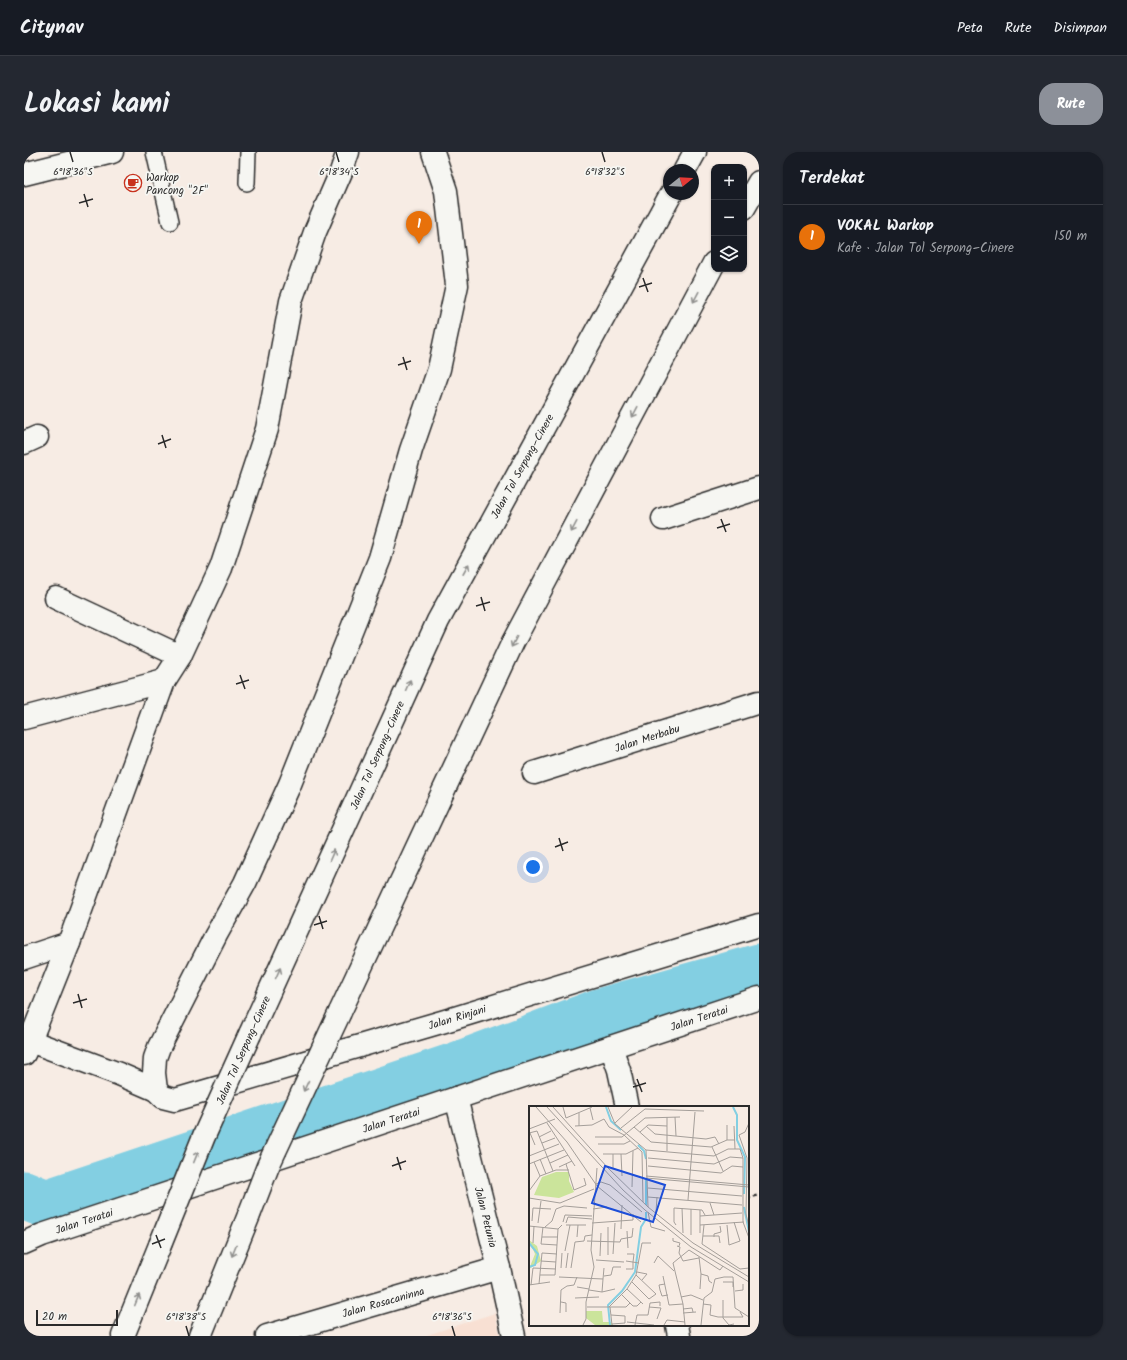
<!DOCTYPE html>
<html lang="id">
<meta charset="utf-8">
<style>
:root{--surface:#171b24;--page:#242831;--text:#f1f3f6;--muted:#9ea1a6;--line:#363941;--accent:#8c9099}
body{margin:0;font-family:Kalam,sans-serif;background:var(--page);color:var(--text)}
.controls{position:absolute;right:12px;top:12px;display:grid;overflow:hidden;border-radius:8px;box-shadow:0 1px 3px #0004}
.controls button{width:36px;height:36px;display:grid;place-items:center;padding:0;border:0;border-bottom:1px solid var(--line);background:var(--surface);color:var(--text);font:20px sans-serif}
.compass{position:absolute;left:639px;top:12px;width:36px;height:36px;border-radius:50%;background:var(--surface);box-shadow:0 1px 3px #0004;rotate:72deg}
.scale{position:absolute;left:12px;bottom:10px;width:82px;box-sizing:border-box;padding-left:4px;border:2px solid #2b2b2b;border-top:0;font-size:11px;line-height:14px;white-space:nowrap;color:#2b2b2b;-webkit-text-stroke:3px #f6f6f2;paint-order:stroke}
.you{position:absolute;left:509px;top:715px;width:14px;height:14px;margin:-10px;border:3px solid #fff;border-radius:50%;background:#1a73e8;box-shadow:0 0 0 6px #1a73e833}
.badge{display:grid;place-items:center;width:26px;height:26px;border-radius:50%;background:var(--accent);color:#fff;font-size:13px;font-weight:700}
.pin{position:absolute;translate:-50% -33px;filter:drop-shadow(0 1px 2px #0008)}
.pin::after{content:'';position:absolute;top:21px;width:14px;height:12px;background:inherit;clip-path:polygon(0 0,100% 0,50% 100%)}
.list{margin:0;padding:0;list-style:none}
h2{display:flex;justify-content:space-between;align-items:center;height:52px;margin:0;padding:0 16px;font-size:17px}
h2 small{font-size:13px;font-weight:400;color:var(--muted)}
.list li{display:grid;grid-template-columns:26px 1fr auto;gap:12px;align-items:center;box-sizing:border-box;height:64px;padding:0 16px;border-top:1px solid var(--line)}
.list b{display:block;font-size:15px;white-space:nowrap}
.list p{margin:0;font-size:13px;white-space:nowrap;color:var(--muted)}
.list em{font-size:13px;font-style:normal;color:var(--muted)}
.icon{flex:none;width:22px;height:22px;fill:none;stroke:currentColor;stroke-width:2;stroke-linecap:round;stroke-linejoin:round}
.map{position:relative;flex:none;width:735px;height:1184px;overflow:hidden;border-radius:16px}
header{display:flex;align-items:center;gap:24px;box-sizing:border-box;height:56px;padding:0 20px;background:var(--surface);border-bottom:1px solid var(--line)}
header strong{font-size:19px}
nav{display:flex;gap:22px;margin-inline-start:auto;font-size:14px}
.intro{display:flex;align-items:center;justify-content:space-between;box-sizing:border-box;height:96px;padding:0 24px}
h1{margin:0;font-size:28px}
.button{padding:10px 18px;border-radius:16px;background:var(--accent);color:#fff;font-size:14px;font-weight:700}
main{display:flex;gap:24px;padding:0 24px}
aside{flex:1;background:var(--surface);border-radius:16px;box-shadow:0 1px 3px #0004}
.map>svg:first-child{display:block}
.built{fill:#f8e0d3}
.lines{fill:none;stroke-linecap:round;stroke-linejoin:round}
.river{stroke:#83cfe2;stroke-width:49}
.lane-casing{stroke:#2b2b2b;stroke-width:18}
.street-casing{stroke:#2b2b2b;stroke-width:25}
.secondary-casing{stroke:#2b2b2b;stroke-width:25}
.highway-casing{stroke:#2b2b2b;stroke-width:25}
.path{stroke:#2b2b2b;stroke-width:2.5;stroke-dasharray:3 3;stroke-linecap:butt}
.lane{stroke:#f6f6f2;stroke-width:15}
.street{stroke:#f6f6f2;stroke-width:22}
.secondary{stroke:#f6f6f2;stroke-width:22}
.highway{stroke:#f6f6f2;stroke-width:22}
.highway-bridge-casing{stroke:#2b2b2b;stroke-width:25;stroke-linecap:butt}
.highway-bridge{stroke:#f6f6f2;stroke-width:22}
.oneway{stroke:#90908e}
.ticks{fill:none;stroke:#2b2b2b;stroke-width:1.5}
.labels{text-anchor:middle;stroke-width:3.5;stroke-linejoin:round;paint-order:stroke}
.poi-label{font-size:11px;fill:#2b2b2b;stroke:#f6f6f2;text-anchor:start}
.street-label{font-size:11px;fill:#2b2b2b;stroke:#f6f6f2}
.inset-river{fill:none;stroke:#83cfe2;stroke-width:2}
.inset-road{fill:none;stroke:#a59f9a;stroke-width:1}
.view{fill:#1d4ed8;fill-opacity:0.15;stroke:#1d4ed8;stroke-width:2}
.inset-edge{fill:none;stroke:#2b2b2b;stroke-width:2}
.ticks-label{font-size:10px;text-anchor:middle;fill:#2b2b2b;stroke:#f6f6f2;stroke-width:3.5;stroke-linejoin:round;paint-order:stroke}
</style>
<header>
<strong>Citynav</strong>
<nav><a>Peta</a><a>Rute</a><a>Disimpan</a></nav>
</header>
<div class="intro"><h1>Lokasi kami</h1><a class="button">Rute</a></div>
<main>
<div class="map">
<svg width="735" height="1184" viewBox="0 0 735 1184">
<rect width="100%" height="100%" fill="#f7ece4"/>
<filter id="ink" filterUnits="userSpaceOnUse"><feTurbulence type="fractalNoise" baseFrequency=".025" numOctaves="2"/><feDisplacementMap in="SourceGraphic" scale="8" xChannelSelector="R" yChannelSelector="G"/><feConvolveMatrix kernelMatrix="1 2 1 2 8 2 1 2 1" color-interpolation-filters="sRGB"/></filter>
<g filter="url(#ink)">
<polygon class="built" points="471,1161 476,1184 400,1184"/>
<g class="lines">
<polyline class="river" points="0,1043 22,1052 434,914 578,860 735,816"/>
<defs>
<g id="lane">
<polyline points="130,0 146,70"/>
<polyline points="223,31 224,0"/>
</g>
<g id="street">
<polyline points="0,291 13,285"/>
<polyline points="639,367 735,336"/>
<polyline points="32,446 156,504"/>
<polyline points="0,566 140,529"/>
<polyline points="510,621 735,550"/>
<polyline points="0,806 45,791"/>
<polyline points="6,889 95,922 132,938"/>
<polyline points="587,895 595,918 603,955"/>
<polyline points="0,902 6,889 45,791 140,529 156,504 197,416 243,277 267,149 291,80 317,20 324,0"/>
<polyline points="432,946 475,1116 490,1184"/>
<polyline points="0,1091 18,1083 735,846"/>
<polyline points="653,1173 655,1184"/>
<polyline points="243,1184 475,1116"/>
</g>
<g id="secondary">
<polyline points="409,0 422,39 433,133 415,217 387,298 356,406 266,632 221,731 192,783 135,895 131,906 130,921 132,938 139,945 151,948 421,869 735,773"/>
<polyline points="0,22 88,0"/>
</g>
<g id="highway">
<polyline points="661,18 671,0"/>
<polyline points="720,56 735,30"/>
<polyline points="316,860 489,490 690,111"/>
<polyline points="226,882 414,469 647,42"/>
<polyline points="99,1184 136,1093"/>
<polyline points="176,1184 225,1063"/>
</g>
</defs>
<use href="#lane" class="lane-casing"/>
<use href="#street" class="street-casing"/>
<use href="#secondary" class="secondary-casing"/>
<use href="#highway" class="highway-casing"/>
<polyline class="path" points="724,1046 735,1043"/>
<use href="#lane" class="lane"/>
<use href="#street" class="street"/>
<use href="#secondary" class="secondary"/>
<use href="#highway" class="highway"/>
<defs>
<g id="highway-bridge">
<polyline points="225,1063 244,1014 316,860"/>
<polyline points="136,1093 180,984 226,882"/>
</g>
</defs>
<use href="#highway-bridge" class="highway-bridge-casing"/>
<use href="#highway-bridge" class="highway-bridge"/>
</g>
<defs><path id="oneway-shaft" d="M-6 0H5M1.5-3L5.5 0L1.5 3" fill="none" stroke-width="1.6" stroke-linecap="round" stroke-linejoin="round"/></defs>
<g class="oneway">
<use href="#oneway-shaft" transform="translate(672 145) rotate(118)"/>
<use href="#oneway-shaft" transform="translate(611 260) rotate(118)"/>
<use href="#oneway-shaft" transform="translate(550 375) rotate(118)"/>
<use href="#oneway-shaft" transform="translate(442 417) rotate(-61)"/>
<use href="#oneway-shaft" transform="translate(490 490) rotate(117)"/>
<use href="#oneway-shaft" transform="translate(384 533) rotate(-66)"/>
<use href="#oneway-shaft" transform="translate(308 703) rotate(-66)"/>
<use href="#oneway-shaft" transform="translate(254 821) rotate(-66)"/>
<use href="#oneway-shaft" transform="translate(282 934) rotate(115)"/>
<use href="#oneway-shaft" transform="translate(172 1005) rotate(-68)"/>
<use href="#oneway-shaft" transform="translate(210 1099) rotate(112)"/>
<use href="#oneway-shaft" transform="translate(113 1148) rotate(-68)"/>
</g>
</g>
<path class="ticks" d="M 46,0 L 49,10M 312,0 L 315,10M 578,0 L 581,10M 60,42 L 64,55M 55,51 L 69,47M 619,126 L 624,140M 615,135 L 628,131M 379,205 L 383,218M 374,213 L 387,209M 138,283 L 142,296M 134,292 L 147,287M 697,367 L 702,380M 693,376 L 706,372M 457,445 L 461,459M 452,454 L 466,450M 216,523 L 221,537M 212,532 L 225,528M 535,686 L 539,699M 531,695 L 544,690M 295,764 L 299,777M 290,773 L 303,769M 54,842 L 58,856M 49,851 L 63,847M 613,927 L 618,940M 609,935 L 622,931M 373,1005 L 377,1018M 368,1014 L 382,1009M 132,1083 L 137,1096M 128,1092 L 141,1087M 162,1174 L 165,1184M 428,1174 L 431,1184"/>
<defs>
<symbol id="cafe-ring" viewBox="-11 -11 22 22"><circle r="9.5" fill="#f6f6f2" stroke="#c8321e" stroke-width="1.5"/><path d="M-5.5-4.5H6V0H3Q3 3.5 0 3.5H-2.5Q-5.5 3.5-5.5 0ZM3-3.2v2h1.7v-2ZM-6 4.5H4V6H-6Z" fill="#c8321e"/></symbol>
</defs>
<g fill-rule="evenodd">
<use href="#cafe-ring" x="99" y="21" width="20" height="20"/>
</g>
<g class="labels">
<g class="poi-label">
<text x="122" y="29">Warkop<tspan x="122" dy="13">Pancong "2F"</tspan></text>
</g>
<g class="street-label">
<text transform="translate(498 314) rotate(-61)" y="4">Jalan Tol Serpong–Cinere</text>
<text transform="translate(623 586) rotate(-18)" y="4">Jalan Merbabu</text>
<text transform="translate(353 603) rotate(-66)" y="4">Jalan Tol Serpong–Cinere</text>
<text transform="translate(433 865) rotate(-17)" y="4">Jalan Rinjani</text>
<text transform="translate(675 866) rotate(-18)" y="4">Jalan Teratai</text>
<text transform="translate(219 898) rotate(-66)" y="4">Jalan Tol Serpong–Cinere</text>
<text transform="translate(367 968) rotate(-18)" y="4">Jalan Teratai</text>
<text transform="translate(462 1065) rotate(76)" y="4">Jalan Petunia</text>
<text transform="translate(60 1069) rotate(-18)" y="4">Jalan Teratai</text>
<text transform="translate(359 1150) rotate(-16)" y="4">Jalan Rosacaninna</text>
</g>
</g>
<g transform="translate(505 954)">
<rect width="220" height="220" fill="#f7ece4"/>
<path d="M 27,66 L 40,66 L 40,75 L 45,86 L 30,92 L 5,89 L 13,71 ZM 0,134 L 8,140 L 12,155 L 0,163 L 6,148 ZM 57,205 L 73,205 L 74,216 L 82,216 L 84,219 L 66,219 L 57,212 Z" fill="#cbe49b"/>
<path class="inset-river" d="M 77,1 L 82,15 L 92,24M 204,1 L 208,9 L 208,34 L 216,51 L 215,88M 109,39 L 115,45 L 117,53M 117,74 L 117,99M 215,101 L 220,126M 0,137 L 9,148 L 6,159 L 0,161M 81,219 L 79,199 L 93,185 L 106,166 L 112,121 L 117,113 L 117,106"/>
<path class="inset-road" d="M 7,1 L 38,36 L 68,80 L 112,116M 18,1 L 94,84 L 116,104 L 162,141 L 220,176M 24,1 L 79,62 L 119,101 L 164,137 L 220,171M 34,1 L 37,12 L 63,1M 79,1 L 86,18 L 117,44 L 119,101M 61,2 L 64,14M 50,7 L 50,20M 138,11 L 138,45M 146,11 L 147,30M 18,17 L 46,60M 86,17 L 103,1M 220,17 L 216,26 L 210,29 L 218,52 L 217,108 L 220,121M 198,19 L 198,34M 46,20 L 63,19 L 75,13 L 80,21 L 95,29 L 113,46 L 114,96M 117,20 L 126,28 L 177,33 L 186,31 L 190,38M 205,20 L 206,43M 105,21 L 122,36 L 182,41 L 198,34 L 206,34M 92,22 L 116,3 L 175,5M 0,23 L 26,13M 111,26 L 119,19 L 138,20M 0,27 L 8,25 L 24,65M 1,27 L 6,39M 10,31 L 22,25M 66,31 L 93,31 L 116,12 L 151,11M 13,37 L 26,32M 69,38 L 95,38 L 101,35M 183,41 L 194,65M 211,43 L 214,52 L 214,116 L 220,132M 117,44 L 185,50 L 199,43 L 211,43M 74,48 L 97,48 L 109,42M 92,48 L 93,70M 0,50 L 30,38M 119,52 L 185,58 L 201,51 L 214,52M 11,53 L 17,68M 5,56 L 11,70M 21,57 L 39,49M 0,58 L 35,44M 37,58 L 45,84 L 57,79 L 55,72M 119,60 L 192,67 L 203,60 L 214,61M 30,61 L 43,55M 84,62 L 84,48M 117,70 L 220,79M 117,72 L 220,81M 67,78 L 72,76 L 81,79 L 113,106M 103,81 L 104,45M 119,82 L 213,90M 0,85 L 11,70 L 27,64 L 40,64M 119,91 L 213,99M 0,92 L 31,97 L 65,83M 159,94 L 166,6M 181,97 L 185,109M 153,102 L 154,127M 64,103 L 78,101M 162,103 L 162,129M 171,104 L 171,127M 119,106 L 122,121 L 136,125M 127,106 L 128,91M 171,110 L 213,107M 3,115 L 4,102 L 22,103M 34,116 L 36,109 L 63,110M 9,117 L 12,95M 37,117 L 39,111 L 63,113M 63,117 L 104,114 L 104,108M 37,119 L 57,119M 147,119 L 145,116 L 145,102 L 173,104 L 176,109M 171,119 L 215,116M 175,119 L 173,138 L 211,163 L 220,162M 198,119 L 200,139 L 211,135 L 205,116M 0,120 L 29,123M 14,121 L 12,138 L 28,139M 16,121 L 23,115 L 27,103 L 35,100 L 58,102M 92,123 L 93,99M 98,125 L 99,142M 174,130 L 190,130 L 191,137M 13,131 L 29,131M 48,131 L 49,119M 185,131 L 185,128 L 192,126 L 191,120M 144,132 L 144,135 L 151,137 L 150,140M 58,135 L 91,136 L 92,133 L 103,131 L 104,122M 4,137 L 5,120M 148,140 L 151,141 L 150,147 L 154,155 L 170,152M 0,144 L 0,159M 36,145 L 41,119M 84,148 L 86,117M 79,149 L 79,121M 71,150 L 72,127M 170,151 L 172,168 L 179,170 L 180,175 L 183,177M 67,154 L 95,156M 12,155 L 27,156M 97,155 L 110,157M 125,157 L 129,150 L 145,165M 32,162 L 33,147M 37,162 L 39,147M 42,162 L 46,136 L 55,135 L 56,130 L 63,129M 97,163 L 104,163 L 104,156 L 105,148 L 98,148M 108,166 L 118,168 L 113,174M 11,169 L 26,169 L 29,123 L 33,119M 75,170 L 82,169 L 84,161 L 92,161M 134,170 L 140,199 L 154,198M 30,171 L 74,173 L 75,162M 74,173 L 73,186 L 86,183M 103,176 L 120,193 L 127,188 L 107,169M 194,176 L 204,176 L 204,181M 10,178 L 13,147 L 28,148M 136,178 L 130,179 L 131,184 L 133,190 L 139,189M 0,179 L 21,176M 2,179 L 4,162 L 27,163M 48,181 L 60,183M 98,183 L 114,198M 171,183 L 172,168M 60,184 L 73,186M 206,185 L 214,184 L 214,178M 92,188 L 104,200 L 108,200 L 112,196M 152,191 L 162,189 L 174,194M 46,192 L 70,191M 194,194 L 194,212 L 200,219 L 205,218M 32,196 L 37,197 L 37,206M 174,198 L 182,199 L 181,209 L 189,211 L 214,211 L 211,206M 58,201 L 97,201 L 101,197M 80,201 L 98,183 L 107,169 L 113,137 L 122,137M 81,201 L 83,219M 120,201 L 132,202 L 128,213M 154,203 L 163,202 L 164,206M 31,207 L 32,184 L 38,180 L 45,179 L 48,171M 154,207 L 167,206M 82,209 L 96,210 L 96,217 L 83,218M 98,216 L 125,219M 54,219 L 57,213 L 57,196 L 65,161 L 62,144 L 68,62M 106,219 L 108,209 L 119,209 L 121,197 L 131,196 L 131,200M 135,219 L 138,214 L 156,216M 156,219 L 154,198 L 144,157 L 160,144 L 191,164 L 194,160M 172,219 L 175,192 L 183,186 L 186,173 L 195,171 L 204,171 L 206,202 L 220,211"/>
<path class="view" d="M 76,60 L 136,79 L 124,116 L 63,97 Z"/>
<rect width="220" height="220" class="inset-edge"/>
</g>
<g class="ticks-label">
<text x="49" y="23">6°18'36"S</text>
<text x="315" y="23">6°18'34"S</text>
<text x="581" y="23">6°18'32"S</text>
<text x="162" y="1168">6°18'38"S</text>
<text x="428" y="1168">6°18'36"S</text>
</g>
</svg>
<div class="controls">
<button>+</button>
<button>−</button>
<button><svg class="icon" aria-label="layers" viewBox="0 0 24 24"><path d="M12 4l9 5-9 5-9-5zM3 14l9 5 9-5"/></svg></button>
</div>
<svg class="compass" viewBox="-18 -18 36 36"><path d="M0-13l5 13h-10z" fill="#e53935"/><path d="M0 13l5-13h-10z" fill="#9ea1a6"/></svg>
<div class="scale">20 m</div>
<div class="you"></div>
<div class="pin badge" style="left:395px;top:92px;background:#e8710a">1</div>
</div>
<aside>
<h2>Terdekat<small></small></h2>
<ul class="list">
<li><span class="badge" style="background:#e8710a">1</span><div><b>VOKAL Warkop</b><p>Kafe · Jalan Tol Serpong–Cinere</p></div><em>150 m</em></li>
</ul>
</aside>
</main>
